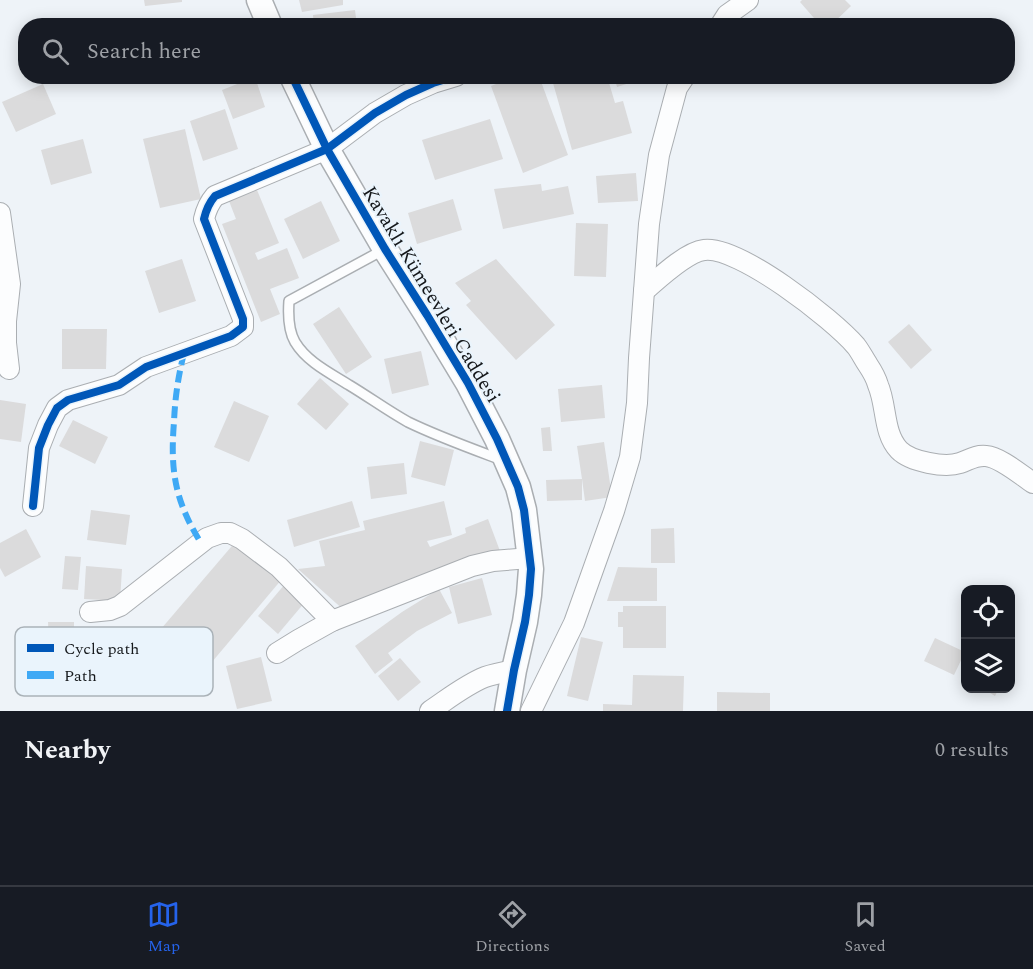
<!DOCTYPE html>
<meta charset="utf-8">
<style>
:root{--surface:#171b24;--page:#20242c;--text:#f1f3f6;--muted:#9ea1a6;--line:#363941;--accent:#2563eb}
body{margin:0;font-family:Spectral,serif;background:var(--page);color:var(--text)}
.controls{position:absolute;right:18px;bottom:18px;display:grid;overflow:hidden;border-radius:12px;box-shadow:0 3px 15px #0003}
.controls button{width:54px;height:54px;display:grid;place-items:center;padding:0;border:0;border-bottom:2px solid var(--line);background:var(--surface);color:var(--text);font:30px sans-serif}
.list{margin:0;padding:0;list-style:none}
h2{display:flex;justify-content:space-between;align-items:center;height:78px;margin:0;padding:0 24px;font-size:26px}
h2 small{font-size:20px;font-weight:400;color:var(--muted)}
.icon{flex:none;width:33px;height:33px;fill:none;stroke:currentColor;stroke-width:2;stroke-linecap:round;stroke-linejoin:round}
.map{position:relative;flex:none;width:1033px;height:711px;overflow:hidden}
.search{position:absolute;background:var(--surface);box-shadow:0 3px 15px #0003;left:18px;right:18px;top:18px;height:66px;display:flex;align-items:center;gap:15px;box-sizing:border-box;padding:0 21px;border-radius:24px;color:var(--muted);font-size:22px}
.sheet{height:174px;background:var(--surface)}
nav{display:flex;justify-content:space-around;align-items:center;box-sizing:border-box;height:84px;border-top:2px solid var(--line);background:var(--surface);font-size:16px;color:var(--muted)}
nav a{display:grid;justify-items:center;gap:3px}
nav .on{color:var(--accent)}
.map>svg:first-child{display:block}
.building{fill:#dbdbdc}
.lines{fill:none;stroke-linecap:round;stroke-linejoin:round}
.service-casing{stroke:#aaaeb2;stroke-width:12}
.minor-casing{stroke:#aaaeb2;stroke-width:22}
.tertiary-casing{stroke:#aaaeb2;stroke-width:27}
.service{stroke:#fcfdfe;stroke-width:9}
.minor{stroke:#fcfdfe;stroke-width:20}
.tertiary{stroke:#fcfdfe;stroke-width:24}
.quiet{stroke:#3fa9f5;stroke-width:6;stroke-dasharray:12 6;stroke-linecap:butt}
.cycleway-casing{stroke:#eaf4fc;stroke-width:11}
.cycleway{stroke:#0057b8;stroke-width:8}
.labels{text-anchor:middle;stroke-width:4.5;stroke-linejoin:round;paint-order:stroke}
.street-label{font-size:20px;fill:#15181b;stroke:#eaf4fc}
.key{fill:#eaf4fc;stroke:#aab2b8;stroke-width:1.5}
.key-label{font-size:16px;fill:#15181b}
</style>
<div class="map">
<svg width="1033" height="711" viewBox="0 0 1033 711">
<rect width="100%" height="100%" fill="#eef3f8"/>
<g class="building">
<polygon points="144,0 182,0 182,2 145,6"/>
<polygon points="299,0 343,0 343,5 302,12"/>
<polygon points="802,0 845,0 851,6 830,26 821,26 800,2"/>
<polygon points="355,10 357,26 314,26 313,15"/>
<polygon points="516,76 539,76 568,155 523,173 491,86"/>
<polygon points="551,76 607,76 615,103 623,101 632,133 572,150"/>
<polygon points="614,76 648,76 648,77 617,87"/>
<polygon points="255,77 265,107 233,119 222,90"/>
<polygon points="43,84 56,114 16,132 2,102"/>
<polygon points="225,109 238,149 203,161 190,121"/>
<polygon points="490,119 503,159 435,180 422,140"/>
<polygon points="185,129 201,199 160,208 143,139"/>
<polygon points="83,139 92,173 51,185 41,150"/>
<polygon points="636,173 638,201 598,203 596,176"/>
<polygon points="541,184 542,191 568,186 574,214 503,229 494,189"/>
<polygon points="257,190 279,243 255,253 258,260 287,248 299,278 270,289 280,314 261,322 222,224 236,219 229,201"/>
<polygon points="453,199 462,230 417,244 408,213"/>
<polygon points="321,201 340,241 303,259 284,219"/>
<polygon points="576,223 608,224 606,277 574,276"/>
<polygon points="182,259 196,301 159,313 145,271"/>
<polygon points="496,259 555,325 516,360 466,305 471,301 455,283"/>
<polygon points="339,307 372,357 346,374 313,324"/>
<polygon points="909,324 932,350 911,369 888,342"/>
<polygon points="62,329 107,329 106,369 62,369"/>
<polygon points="421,351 429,385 392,394 384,359"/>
<polygon points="320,378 349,404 326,430 297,404"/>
<polygon points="602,385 605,418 561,422 558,389"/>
<polygon points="0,400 26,404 21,442 0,439"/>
<polygon points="234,401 269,416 249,462 214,447"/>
<polygon points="73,420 108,437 95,464 59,446"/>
<polygon points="550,427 552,451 543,451 541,428"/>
<polygon points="420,441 454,450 445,486 411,477"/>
<polygon points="604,442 612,497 585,501 582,479 582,500 547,501 546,480 582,479 577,446"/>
<polygon points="404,463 407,494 371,499 367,467"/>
<polygon points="352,501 360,527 294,547 287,520"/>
<polygon points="444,501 452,535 427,541 430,547 466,533 465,528 488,519 500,551 346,612 298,569 325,566 319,541 365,530 363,521"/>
<polygon points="91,510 130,515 126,545 87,540"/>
<polygon points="674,528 675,563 651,563 651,529"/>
<polygon points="26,529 41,557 5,577 0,568 0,543"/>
<polygon points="237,540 282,579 201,675 155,636"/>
<polygon points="65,556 81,557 78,590 62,589"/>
<polygon points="86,566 122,569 120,601 84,599"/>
<polygon points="618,567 657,568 657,601 607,601"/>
<polygon points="482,578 492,615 458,624 449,587"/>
<polygon points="285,584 305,602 278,634 258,616"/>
<polygon points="439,589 452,613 417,631 388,653 393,660 375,674 355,646 402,612"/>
<polygon points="623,606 666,606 666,648 623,648 623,627 618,627 618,612 623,612"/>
<polygon points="48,622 74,622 74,642 49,642"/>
<polygon points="581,637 603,642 588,701 567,696"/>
<polygon points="935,638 965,652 954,675 924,661"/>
<polygon points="261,657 272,701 237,709 226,666"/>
<polygon points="400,658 421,682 398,701 378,676"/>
<polygon points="633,675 684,676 683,711 603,711 603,704 632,705"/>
<polygon points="982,688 999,688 995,696"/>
<polygon points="717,692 770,693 770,711 717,711"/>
</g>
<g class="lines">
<defs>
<path id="service" d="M 385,249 L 289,301 C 288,315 288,330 295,342 C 307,362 330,373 349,385 C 369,397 388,411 408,422 C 439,437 470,448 502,460"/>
<g id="minor">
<polyline points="720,26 727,15 748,0"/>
<polyline points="0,213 10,284 6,321 6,343 9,369"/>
<path d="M 644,291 C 658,279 686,252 704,250 C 738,245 833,319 856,346 C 860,351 864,359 868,365 C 872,371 876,378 878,385 C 887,406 883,433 899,450 C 911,462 945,468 960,463 C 969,460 975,455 986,456 C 1000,457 1021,475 1033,483"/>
<path d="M 33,506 L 39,448 L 48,425 L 57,408 L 68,400 L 119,385 L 146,367 L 231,336 L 243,327 L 243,319 L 204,219 C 206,210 209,203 215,196 L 327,149 L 375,113 L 406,95 L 433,83 L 456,76"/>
<polyline points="90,612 110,610 120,606 207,538 221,533 230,533 242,539 279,567 332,621"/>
<polyline points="277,653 298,640 332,621 472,566 493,561 530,558"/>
<path d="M 430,711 C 448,699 465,685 485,677 C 494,674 504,672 514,670"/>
<polyline points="531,711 574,623 614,511 630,457 637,403 639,358 649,224 659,155 677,88 685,76"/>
</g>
<g id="tertiary">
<polyline points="259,0 270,26"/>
<polyline points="292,76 327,149 385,249 427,315 468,383 497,439 518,487 524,510 531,569 529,595 525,622 514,670 507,711"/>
</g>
</defs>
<use href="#service" class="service-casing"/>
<use href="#minor" class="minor-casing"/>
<use href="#tertiary" class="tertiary-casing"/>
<use href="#service" class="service"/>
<use href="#minor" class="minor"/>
<use href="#tertiary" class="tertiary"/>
<path class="quiet" d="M 184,353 C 178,377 175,398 174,422 C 170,471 175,501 201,543"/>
<defs>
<g id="cycleway">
<polyline points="292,76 327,149 385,249 427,315 468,383 497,439 518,487 524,510 531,569 529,595 525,622 514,670 507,711"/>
<path d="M 33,506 L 39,448 L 48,425 L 57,408 L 68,400 L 119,385 L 146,367 L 231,336 L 243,327 L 243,319 L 204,219 C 206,210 209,203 215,196 L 327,149 L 375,113 L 406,95 L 433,83 L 456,76"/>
</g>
</defs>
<use href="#cycleway" class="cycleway-casing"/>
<use href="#cycleway" class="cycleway"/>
</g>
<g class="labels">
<g class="street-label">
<text transform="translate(432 294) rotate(59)" y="7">Kavaklı Kümeevleri Caddesi</text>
</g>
</g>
<rect x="15" y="627" width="198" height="69" rx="9" class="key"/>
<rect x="27" y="644" width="27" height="8" fill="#0057b8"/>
<rect x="27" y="671" width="27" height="8" fill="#3fa9f5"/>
<g class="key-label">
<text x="64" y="654">Cycle path</text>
<text x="64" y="681">Path</text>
</g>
</svg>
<div class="controls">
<button><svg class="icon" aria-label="locate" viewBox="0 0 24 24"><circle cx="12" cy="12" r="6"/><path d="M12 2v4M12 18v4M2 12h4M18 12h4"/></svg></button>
<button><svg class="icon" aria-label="layers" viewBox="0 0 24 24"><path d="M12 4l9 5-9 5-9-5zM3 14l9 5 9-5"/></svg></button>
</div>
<div class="search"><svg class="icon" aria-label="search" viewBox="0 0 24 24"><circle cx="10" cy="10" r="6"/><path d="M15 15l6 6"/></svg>Search here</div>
</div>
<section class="sheet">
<h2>Nearby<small>0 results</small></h2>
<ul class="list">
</ul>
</section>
<nav>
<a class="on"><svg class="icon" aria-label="map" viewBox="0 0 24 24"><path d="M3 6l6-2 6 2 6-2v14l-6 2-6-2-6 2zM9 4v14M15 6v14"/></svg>Map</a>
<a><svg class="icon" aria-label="directions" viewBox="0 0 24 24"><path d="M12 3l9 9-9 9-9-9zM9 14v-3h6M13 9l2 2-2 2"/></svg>Directions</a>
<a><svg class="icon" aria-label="saved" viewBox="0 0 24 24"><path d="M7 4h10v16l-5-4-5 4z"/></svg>Saved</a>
</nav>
